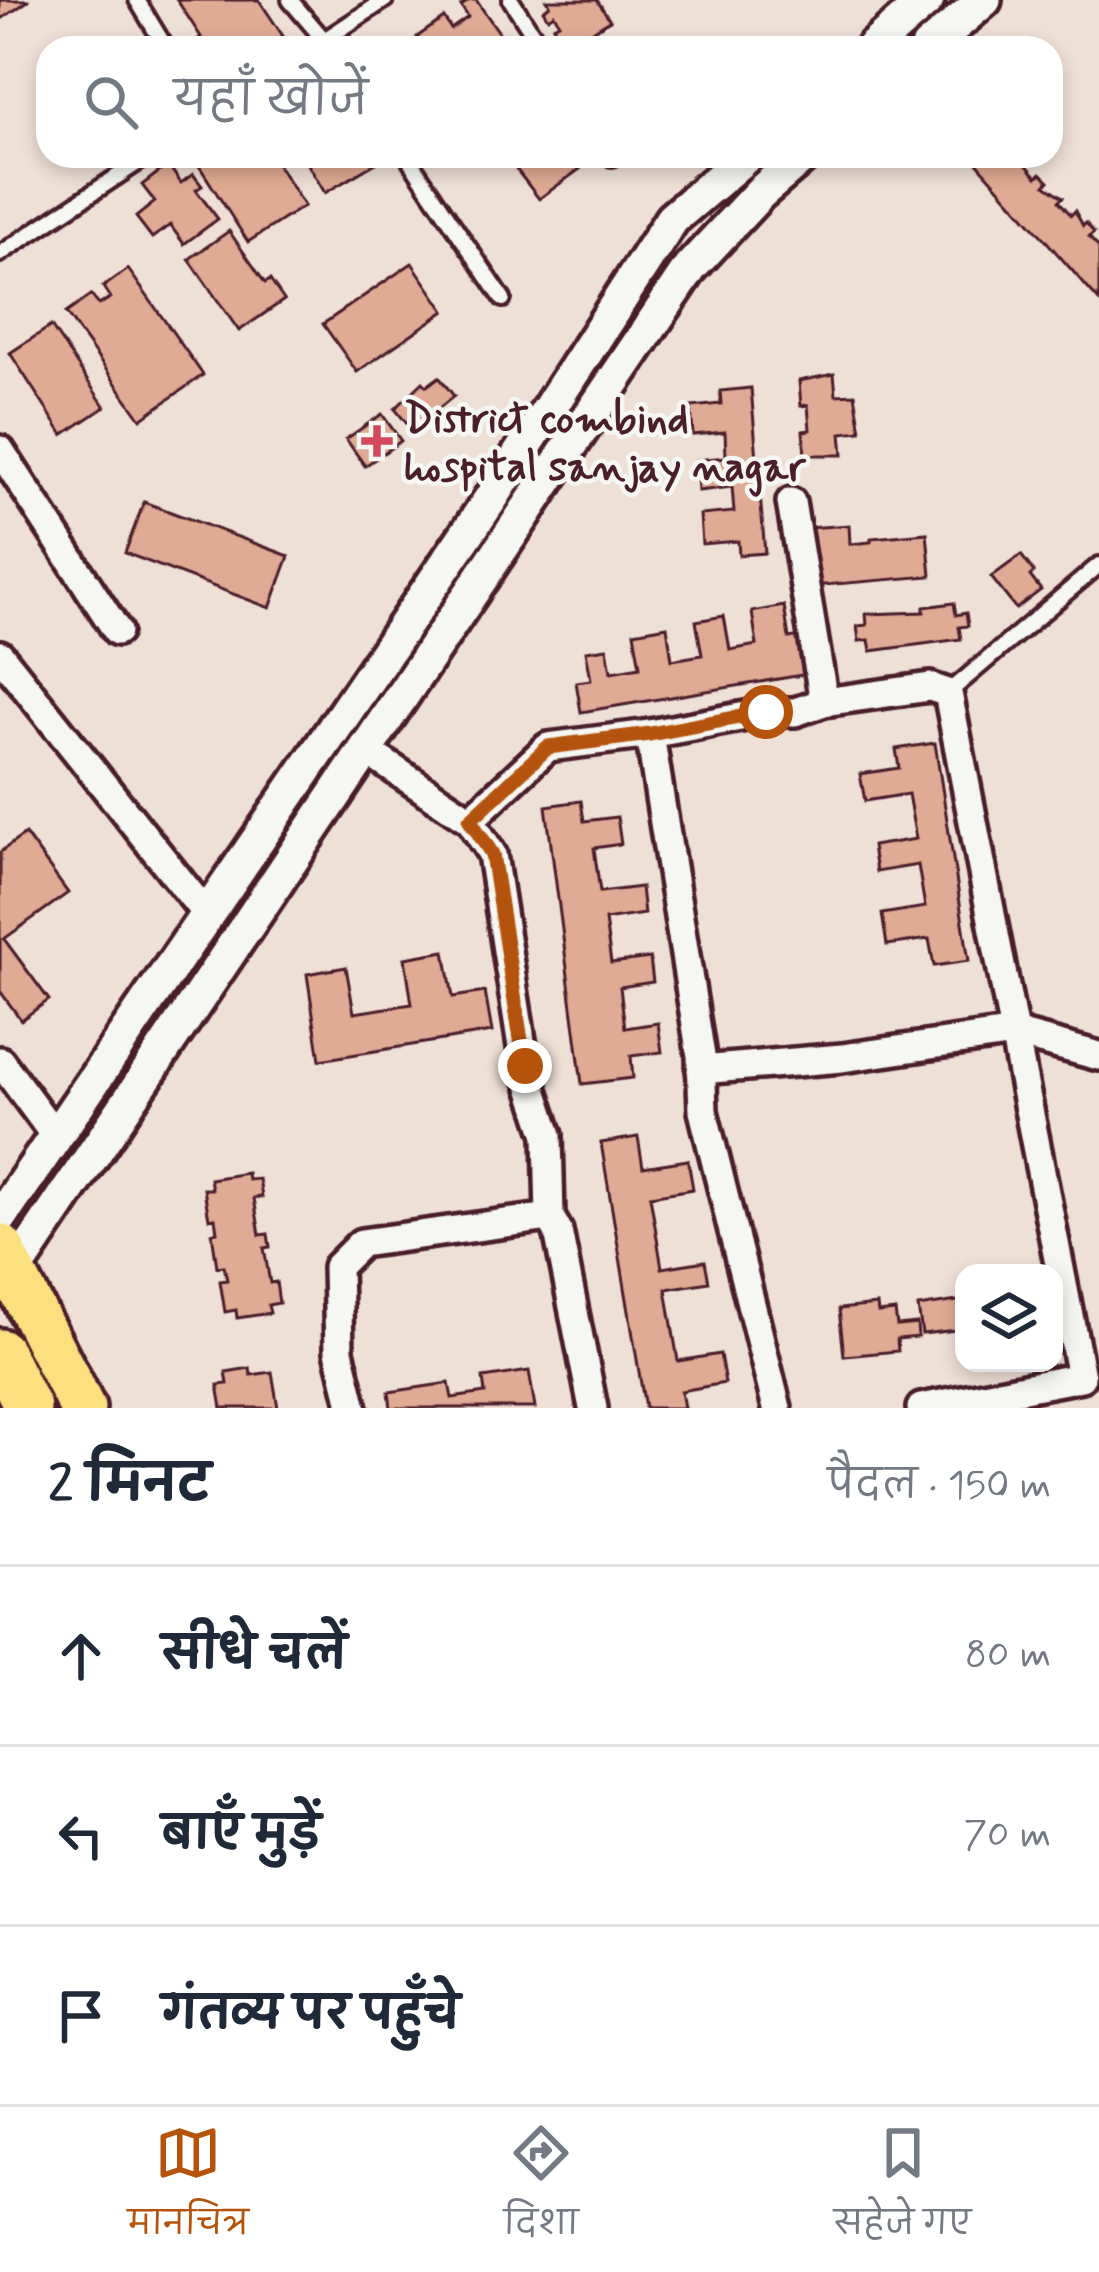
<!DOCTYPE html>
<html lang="hi">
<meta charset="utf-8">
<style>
:root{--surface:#fff;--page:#f2f2f3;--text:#1f2937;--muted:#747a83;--line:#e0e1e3;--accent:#b45309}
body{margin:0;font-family:Mynerve,"Playpen Sans Deva",sans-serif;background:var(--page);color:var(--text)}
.controls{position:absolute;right:36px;bottom:36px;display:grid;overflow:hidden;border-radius:24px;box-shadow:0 6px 18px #0003}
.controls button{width:108px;height:108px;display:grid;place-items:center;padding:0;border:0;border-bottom:3px solid var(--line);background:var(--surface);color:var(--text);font:60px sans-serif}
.stop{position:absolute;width:36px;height:36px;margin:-27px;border:9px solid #b45309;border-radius:50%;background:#fff}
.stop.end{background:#b45309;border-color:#fff;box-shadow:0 3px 12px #0008}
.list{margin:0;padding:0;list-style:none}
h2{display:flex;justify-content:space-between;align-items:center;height:156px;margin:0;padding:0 48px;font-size:51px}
h2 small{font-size:39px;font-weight:400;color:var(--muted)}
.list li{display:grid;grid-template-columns:78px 1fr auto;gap:36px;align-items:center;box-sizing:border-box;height:180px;padding:0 48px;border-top:3px solid var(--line)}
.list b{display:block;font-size:45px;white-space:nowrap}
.list em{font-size:39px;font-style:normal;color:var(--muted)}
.icon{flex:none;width:66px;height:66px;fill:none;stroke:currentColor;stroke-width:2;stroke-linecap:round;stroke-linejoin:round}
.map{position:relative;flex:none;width:1099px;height:1408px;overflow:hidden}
.search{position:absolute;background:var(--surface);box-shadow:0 6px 18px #0003;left:36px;right:36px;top:36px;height:132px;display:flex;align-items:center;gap:30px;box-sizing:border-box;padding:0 42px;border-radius:36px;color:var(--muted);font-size:45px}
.sheet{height:696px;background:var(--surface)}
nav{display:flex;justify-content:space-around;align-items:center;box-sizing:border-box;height:168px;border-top:3px solid var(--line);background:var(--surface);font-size:33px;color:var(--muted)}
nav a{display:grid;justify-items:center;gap:6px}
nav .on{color:var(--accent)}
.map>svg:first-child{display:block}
.building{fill:#e0ab94;stroke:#4a1f2b;stroke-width:3}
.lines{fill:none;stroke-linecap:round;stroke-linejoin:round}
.service-casing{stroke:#4a1f2b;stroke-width:22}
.minor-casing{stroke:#4a1f2b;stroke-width:36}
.tertiary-casing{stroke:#4a1f2b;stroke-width:42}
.trunk-casing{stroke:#4a1f2b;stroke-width:54}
.service{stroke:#f6f6f2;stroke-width:14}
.minor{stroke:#f6f6f2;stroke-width:27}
.tertiary{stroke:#f6f6f2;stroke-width:33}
.trunk{stroke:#fbe080;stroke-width:45}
.route{stroke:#b45309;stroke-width:15}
.poi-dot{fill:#d1495b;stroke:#f6f6f2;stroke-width:4.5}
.labels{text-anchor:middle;stroke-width:9;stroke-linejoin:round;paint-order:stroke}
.poi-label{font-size:42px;font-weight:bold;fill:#4a1f2b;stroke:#f6f6f2;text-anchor:start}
</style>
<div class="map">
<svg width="1099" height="1408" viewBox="0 0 1099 1408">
<rect width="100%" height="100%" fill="#efe0d6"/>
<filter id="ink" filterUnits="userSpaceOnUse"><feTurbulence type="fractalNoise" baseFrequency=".00833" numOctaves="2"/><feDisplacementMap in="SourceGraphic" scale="24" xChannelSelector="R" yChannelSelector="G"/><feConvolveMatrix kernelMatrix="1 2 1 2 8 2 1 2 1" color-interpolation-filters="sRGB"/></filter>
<g filter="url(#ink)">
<g class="building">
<polygon points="0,0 28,0 28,1 0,20"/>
<polygon points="177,0 259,0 283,36 265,48 187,48 201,37"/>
<polygon points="470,0 476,0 510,48 424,48 417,37 444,18 451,29 468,17 461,6"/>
<polygon points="547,0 597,0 610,20 567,47 553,26 559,23 554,14 548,18 543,10 550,5"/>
<polygon points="204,156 272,156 304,206 248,242 196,161"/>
<polygon points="303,156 372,156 376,163 325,193"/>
<polygon points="506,156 570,156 580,169 539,199"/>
<polygon points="977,156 1026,156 1024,162 1037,177 1041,173 1049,181 1045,185 1063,197 1059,201 1071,215 1075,211 1083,226 1086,223 1094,233 1089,237 1099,248 1099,301 974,159"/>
<polygon points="168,165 181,183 193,174 202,186 196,190 218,219 184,244 170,225 152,238 136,217 155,202 142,185"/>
<polygon points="229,231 265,283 270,280 284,300 239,331 189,259"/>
<polygon points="412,263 445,311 357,372 323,324"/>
<polygon points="128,269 203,375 141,419 66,313 91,295 99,305 110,298 103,287"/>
<polygon points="51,326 105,407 63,435 10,353"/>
<polygon points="834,374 836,395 855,394 861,431 841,433 843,455 805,455 803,431 810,430 808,405 801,406 799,381"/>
<polygon points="439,377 454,396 412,430 395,409 423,382 427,386"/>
<polygon points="751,388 765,553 739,555 738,541 702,544 700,515 734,512 732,487 698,491 696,460 726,457 725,432 693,435 691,407 721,404 720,391"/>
<polygon points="382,414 401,441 365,466 346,439"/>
<polygon points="144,502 289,556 270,608 125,553"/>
<polygon points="849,525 850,544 871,542 871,538 927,533 931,576 813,586 808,528"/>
<polygon points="1021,555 1034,572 1030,576 1041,590 1016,609 991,577"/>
<polygon points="954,603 956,615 966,613 968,626 959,627 961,639 871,651 869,640 859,641 857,626 867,625 866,614 924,612 924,607"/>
<polygon points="784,606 789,638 807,635 814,673 581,712 576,682 591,680 586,651 607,648 611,672 640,667 634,632 667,626 672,660 702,655 696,621 724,616 730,650 757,645 752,612"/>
<polygon points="935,743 969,961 934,966 929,939 887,945 882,914 925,907 918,865 876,872 872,846 916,839 908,794 865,801 860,774 899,768 896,749"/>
<polygon points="581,801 584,821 617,817 621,844 594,848 600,892 641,887 644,914 605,920 611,963 650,958 653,982 620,987 625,1028 658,1023 662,1052 631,1056 633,1078 582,1084 546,806"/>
<polygon points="25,834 68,893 4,939 49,1000 21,1020 0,991 0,852"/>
<polygon points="445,951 453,997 485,992 492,1032 320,1060 307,974 346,967 354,1013 412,1004 405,958"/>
<polygon points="638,1137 643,1167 688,1160 693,1189 650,1196 662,1268 705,1261 709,1282 666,1289 678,1361 720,1354 725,1383 681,1391 684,1408 645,1408 601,1143"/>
<polygon points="247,1173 248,1180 259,1179 262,1197 254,1198 260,1235 268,1234 270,1247 264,1248 270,1283 276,1282 279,1303 268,1305 270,1313 237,1318 236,1310 225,1312 220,1281 227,1280 224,1266 217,1267 212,1233 217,1232 215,1218 209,1219 204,1189 212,1189 210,1179"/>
<polygon points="964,1300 964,1346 958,1347 956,1330 922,1334 918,1307"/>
<polygon points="877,1305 878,1313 895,1311 897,1326 917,1324 918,1337 897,1339 898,1351 844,1356 839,1309"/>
<polygon points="250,1368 251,1375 272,1372 278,1408 222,1408 218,1385 228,1384 226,1372"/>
<polygon points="529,1371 535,1408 391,1408 389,1392 449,1383 452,1398 485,1393 483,1378"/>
</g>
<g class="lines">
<defs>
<g id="service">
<polyline points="137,0 166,48"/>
<polyline points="290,0 331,48"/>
<polyline points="511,0 542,48"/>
<polyline points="312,48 385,0"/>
<polyline points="407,156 503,299"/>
<polyline points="610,156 612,158"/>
<polyline points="0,254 148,156"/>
<polyline points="948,693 1099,565"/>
</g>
<g id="minor">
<polyline points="0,450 117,631"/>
<polyline points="791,502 824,702"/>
<polyline points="0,655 207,915"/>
<polyline points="650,734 701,1056 703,1111 777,1408"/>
<polyline points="365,750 470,820 492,854 525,1066 548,1135 550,1217 558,1231 593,1408"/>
<polyline points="470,820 548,747 650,734 767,712 795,712 824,702 930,687 948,693 1081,1377 921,1408"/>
<polyline points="0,1061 56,1137"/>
<polyline points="701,1070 842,1058 1014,1033 1099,1056"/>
<polyline points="353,1408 339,1351 337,1267 361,1243 550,1217"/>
</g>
<g id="tertiary">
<polyline points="872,48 927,0"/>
<polyline points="928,48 984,0"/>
<polyline points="0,1218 492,497 672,219 746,156"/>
<polyline points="14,1272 690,268 760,193 803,156"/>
</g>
<g id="trunk">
<polyline points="0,1247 82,1408"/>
<polyline points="0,1352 28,1408"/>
</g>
</defs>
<use href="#service" class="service-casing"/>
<use href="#minor" class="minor-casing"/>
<use href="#tertiary" class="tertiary-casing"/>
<use href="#trunk" class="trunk-casing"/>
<use href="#service" class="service"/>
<use href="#minor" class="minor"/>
<use href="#tertiary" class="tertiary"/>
<use href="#trunk" class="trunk"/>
</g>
</g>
<g class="lines" filter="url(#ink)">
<polyline class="route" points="525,1066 492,854 470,820 548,747 650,734 766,712"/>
</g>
<path class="poi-dot" d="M371 423h12v12h12v12h-12v12h-12v-12h-12v-12h12z"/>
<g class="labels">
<g class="poi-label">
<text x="404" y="432">District combind<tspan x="404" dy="48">hospital sanjay nagar</tspan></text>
</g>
</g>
</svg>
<div class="controls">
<button><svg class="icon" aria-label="layers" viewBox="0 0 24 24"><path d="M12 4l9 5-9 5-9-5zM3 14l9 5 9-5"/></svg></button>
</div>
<div class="stop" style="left:766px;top:712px"></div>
<div class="stop end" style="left:525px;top:1066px"></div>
<div class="search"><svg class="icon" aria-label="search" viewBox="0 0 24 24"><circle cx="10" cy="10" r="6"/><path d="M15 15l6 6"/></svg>यहाँ खोजें</div>
</div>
<section class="sheet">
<h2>2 मिनट<small>पैदल · 150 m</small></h2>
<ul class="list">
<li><svg class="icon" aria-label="ahead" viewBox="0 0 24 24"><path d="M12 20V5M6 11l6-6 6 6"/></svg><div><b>सीधे चलें</b></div><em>80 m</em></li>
<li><svg class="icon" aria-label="left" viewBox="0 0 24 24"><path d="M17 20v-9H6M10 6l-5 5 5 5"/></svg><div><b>बाएँ मुड़ें</b></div><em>70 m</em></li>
<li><svg class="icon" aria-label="arrive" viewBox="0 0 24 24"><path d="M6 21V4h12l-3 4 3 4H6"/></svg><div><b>गंतव्य पर पहुँचे</b></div></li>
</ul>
</section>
<nav>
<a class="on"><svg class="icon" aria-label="map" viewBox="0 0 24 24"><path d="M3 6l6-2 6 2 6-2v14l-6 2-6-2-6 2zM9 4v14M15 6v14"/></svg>मानचित्र</a>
<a><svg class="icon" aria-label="directions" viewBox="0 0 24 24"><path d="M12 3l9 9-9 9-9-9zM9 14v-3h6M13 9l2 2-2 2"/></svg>दिशा</a>
<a><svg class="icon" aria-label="saved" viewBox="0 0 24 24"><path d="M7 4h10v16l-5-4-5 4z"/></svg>सहेजे गए</a>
</nav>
